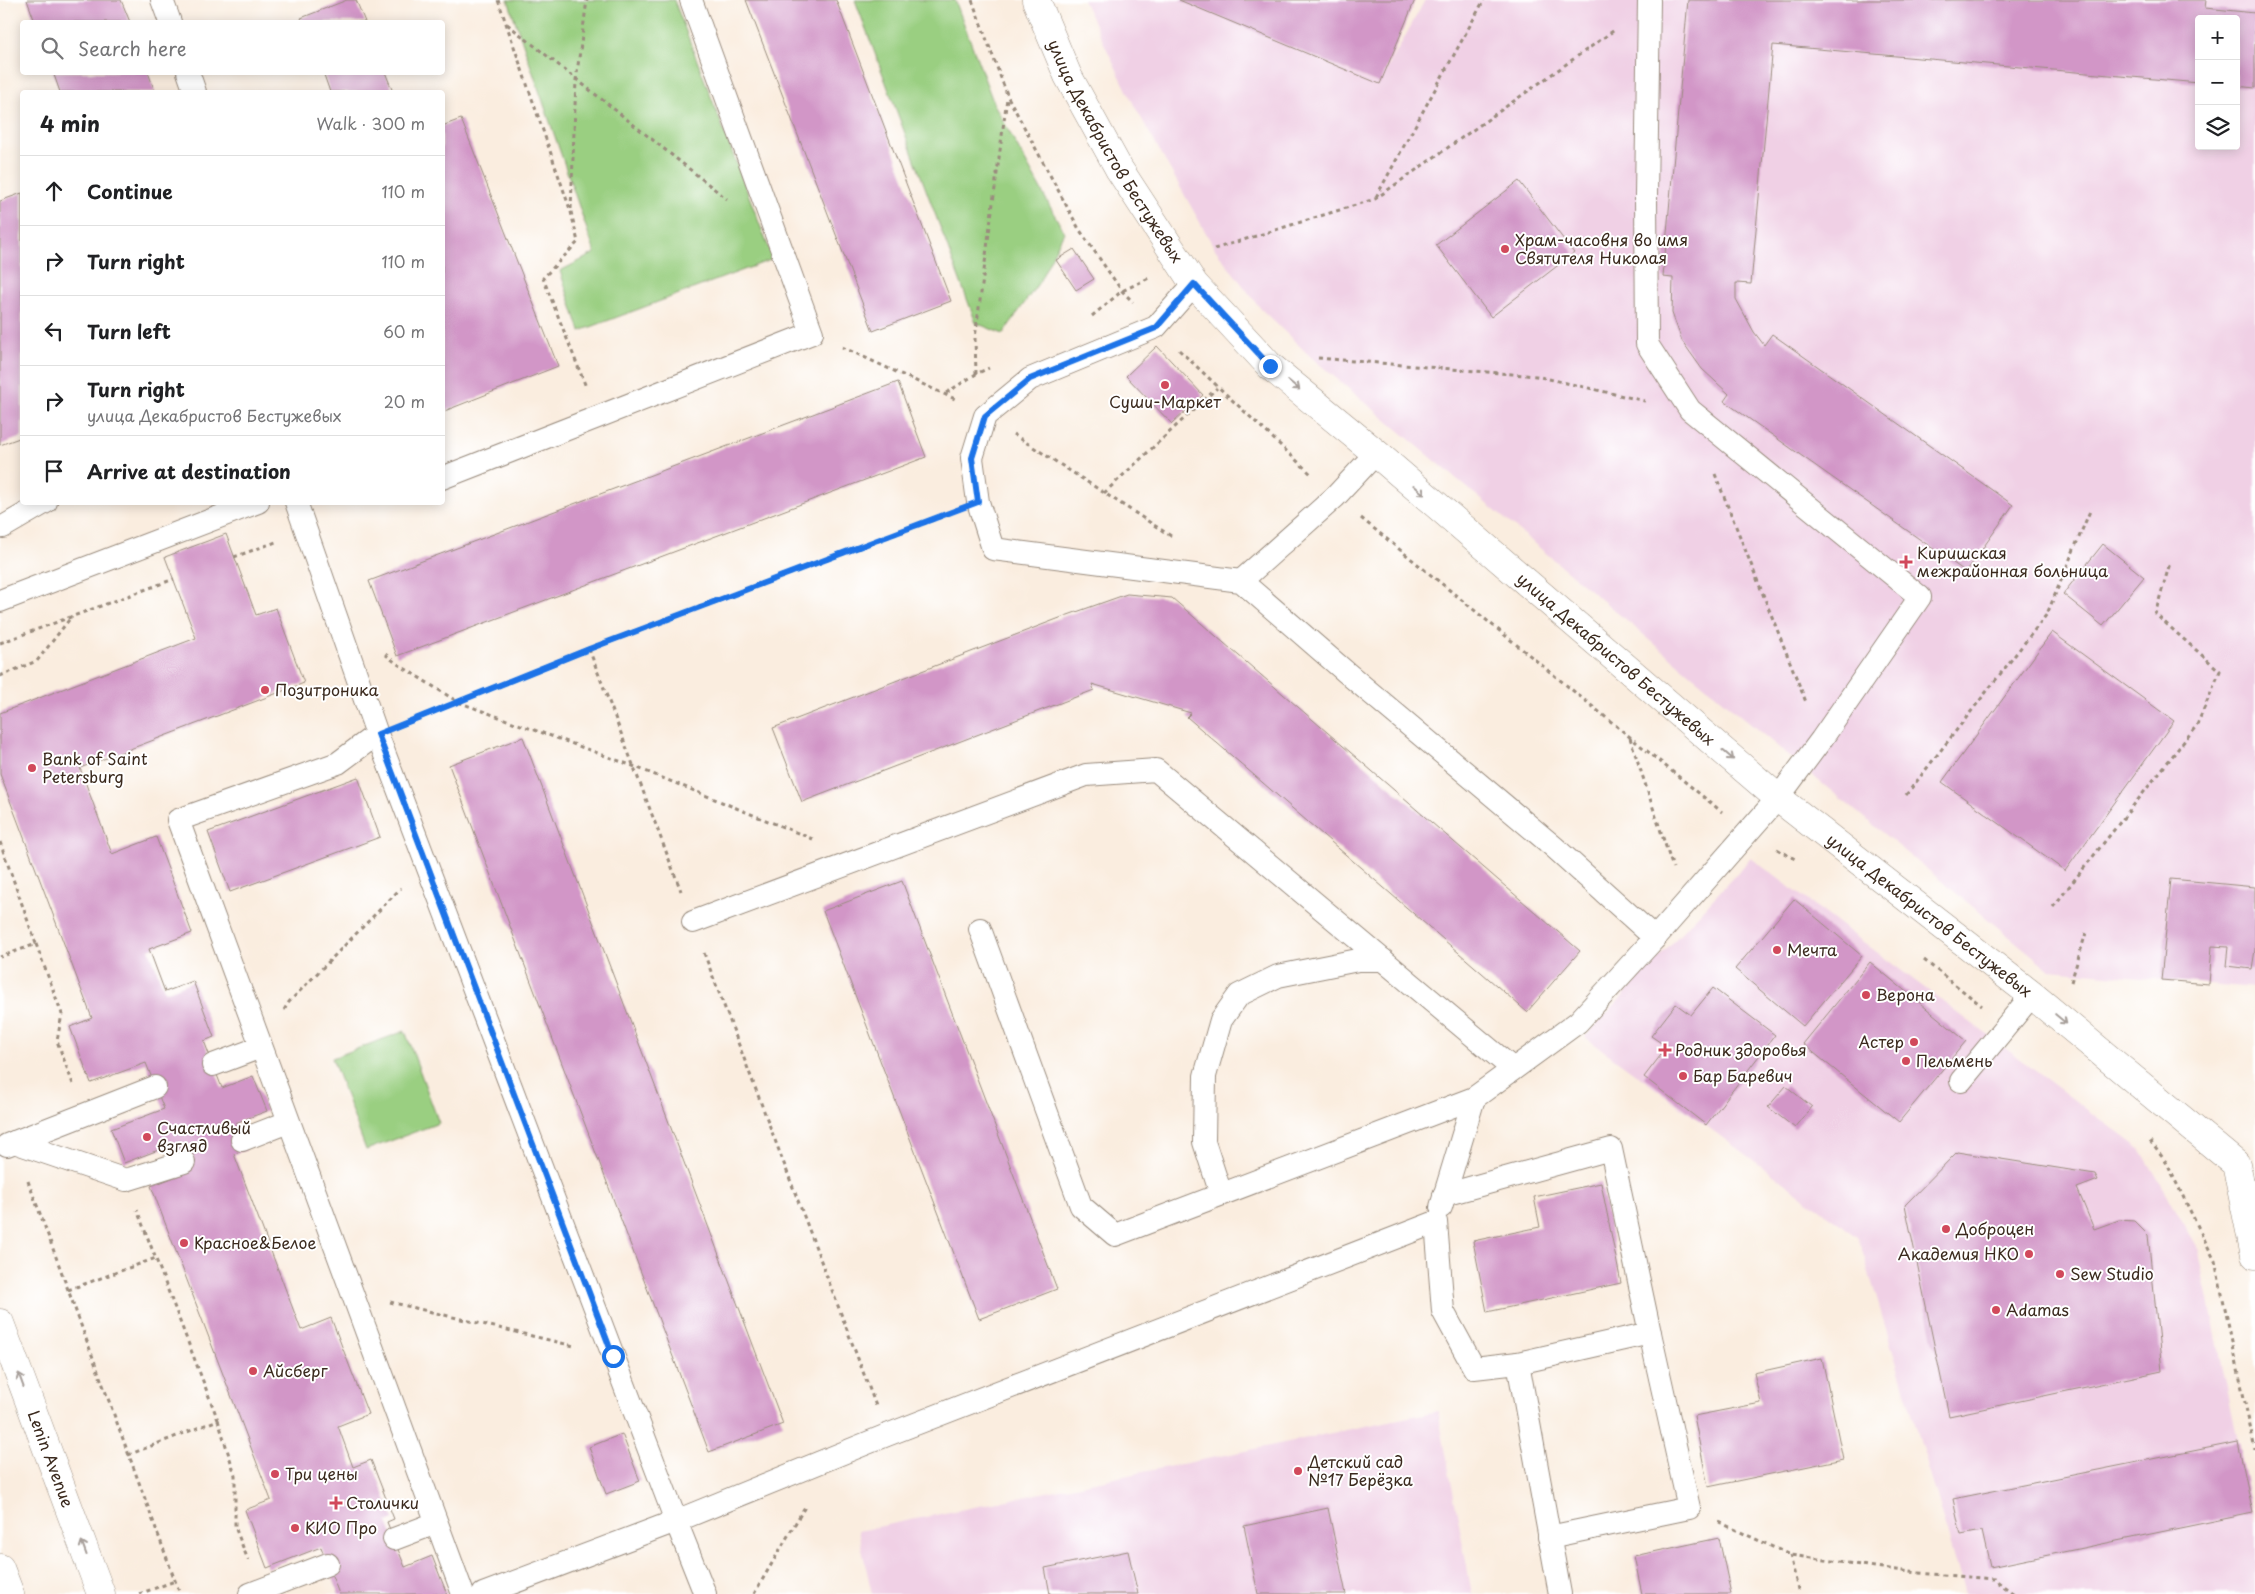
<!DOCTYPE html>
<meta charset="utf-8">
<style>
:root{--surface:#fff;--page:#f2f2f2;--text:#202124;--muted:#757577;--line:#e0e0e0}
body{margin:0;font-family:"Playpen Sans",sans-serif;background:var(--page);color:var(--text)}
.controls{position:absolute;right:15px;top:15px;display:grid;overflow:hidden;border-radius:5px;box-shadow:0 2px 12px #0003}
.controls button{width:45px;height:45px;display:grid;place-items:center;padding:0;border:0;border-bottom:1px solid var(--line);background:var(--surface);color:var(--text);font:25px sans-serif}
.stop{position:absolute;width:15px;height:15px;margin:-11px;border:4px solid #1a73e8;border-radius:50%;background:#fff}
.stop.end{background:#1a73e8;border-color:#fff;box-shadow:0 1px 5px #0008}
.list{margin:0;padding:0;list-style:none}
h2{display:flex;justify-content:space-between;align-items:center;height:65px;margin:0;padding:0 20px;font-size:21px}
h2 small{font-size:16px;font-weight:400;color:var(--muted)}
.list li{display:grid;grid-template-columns:32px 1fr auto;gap:15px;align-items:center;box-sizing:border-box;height:70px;padding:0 20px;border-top:1px solid var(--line)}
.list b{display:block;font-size:19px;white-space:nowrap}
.list p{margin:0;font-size:16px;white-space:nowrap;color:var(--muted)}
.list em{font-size:16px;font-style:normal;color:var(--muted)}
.icon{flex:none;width:28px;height:28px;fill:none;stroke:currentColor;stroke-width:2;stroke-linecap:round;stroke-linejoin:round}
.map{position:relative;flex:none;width:2255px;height:1594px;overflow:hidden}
.search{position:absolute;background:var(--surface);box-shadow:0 2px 12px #0003;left:20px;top:20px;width:425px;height:55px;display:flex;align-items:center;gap:12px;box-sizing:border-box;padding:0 18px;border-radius:5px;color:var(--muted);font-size:19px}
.panel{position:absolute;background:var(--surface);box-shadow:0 2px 12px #0003;left:20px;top:90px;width:425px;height:415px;border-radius:5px}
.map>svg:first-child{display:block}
.built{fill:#f0d0e5;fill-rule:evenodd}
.green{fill:#9acf81;stroke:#6a7c50}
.building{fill:#d296c7}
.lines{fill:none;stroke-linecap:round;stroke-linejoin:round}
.lane-casing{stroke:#9a8c7e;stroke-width:24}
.street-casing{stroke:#9a8c7e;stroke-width:29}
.secondary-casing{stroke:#9a8c7e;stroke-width:29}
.path{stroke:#9a8c7e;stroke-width:3;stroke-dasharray:4 4;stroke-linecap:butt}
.lane{stroke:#fff;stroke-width:22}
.street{stroke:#fff;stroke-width:28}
.secondary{stroke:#fff;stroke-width:28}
.oneway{stroke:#a79f9a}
.route{stroke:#1a73e8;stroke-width:6}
.poi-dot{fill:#d1495b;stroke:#fff;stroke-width:2}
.labels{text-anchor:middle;stroke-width:4;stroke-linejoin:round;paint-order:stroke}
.street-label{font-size:16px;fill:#3b2a1e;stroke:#fff}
.poi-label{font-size:16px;fill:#3b2a1e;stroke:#fff;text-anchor:start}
</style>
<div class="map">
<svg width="2255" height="1594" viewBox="0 0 2255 1594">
<rect width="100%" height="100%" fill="#fff"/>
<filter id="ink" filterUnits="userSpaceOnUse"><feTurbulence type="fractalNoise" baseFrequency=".02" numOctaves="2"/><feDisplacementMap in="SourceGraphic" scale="10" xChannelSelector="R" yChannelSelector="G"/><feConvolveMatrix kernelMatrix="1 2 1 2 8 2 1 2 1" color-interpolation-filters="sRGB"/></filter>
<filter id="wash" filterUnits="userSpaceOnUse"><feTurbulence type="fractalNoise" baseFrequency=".0096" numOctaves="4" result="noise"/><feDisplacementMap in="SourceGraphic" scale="20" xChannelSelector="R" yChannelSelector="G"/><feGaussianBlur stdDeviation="1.12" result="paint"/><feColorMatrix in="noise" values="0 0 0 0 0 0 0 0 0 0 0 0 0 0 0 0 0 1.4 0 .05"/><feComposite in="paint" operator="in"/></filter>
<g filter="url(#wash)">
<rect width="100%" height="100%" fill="#faeddf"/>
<g class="built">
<path d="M 1083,0 L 1179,0 L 1379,84 L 1425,0 L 2255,0 L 2255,988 L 2050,970 L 1802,767 L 1312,358 L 1261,309 L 1215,249 L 1135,107 ZM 2199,19 L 2236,19 L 2236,146 L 2199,146 Z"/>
<polygon points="1751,858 2141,1150 2198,1248 2255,1523 2255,1594 1965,1594 1938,1499 1858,1237 1585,1037"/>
<polygon points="1438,1411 1472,1594 872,1594 858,1531"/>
</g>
<g class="green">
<polygon points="508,0 674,0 773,259 580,331 560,271 595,253"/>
<polygon points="855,0 955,0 994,104 1064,232 1039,282 1003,334 976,323"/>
<polygon points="405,1031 439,1123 366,1150 332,1058"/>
</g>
<g id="blocks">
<g class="building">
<polygon points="27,0 121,0 130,22 35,22"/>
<polygon points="347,0 356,0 365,22 303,22 301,18"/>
<polygon points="746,0 836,0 951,301 873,331"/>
<polygon points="1179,0 1415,0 1380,84"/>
<polygon points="1688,0 2206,0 2205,8 2255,13 2255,88 2236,86 2236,19 2199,19 2199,83 1773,45 1751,284 1736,283 1736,299 1754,332 1764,345 1772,334 2013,505 1966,572 1724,401 1729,394 1702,369 1682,341 1672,313 1673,278 1663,277"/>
<polygon points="53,72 148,72 155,92 60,92"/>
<polygon points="323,72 385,72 393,92 330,92"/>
<polygon points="461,119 558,366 442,412 442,126"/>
<polygon points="1519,181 1574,253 1491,317 1436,245"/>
<polygon points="22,193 22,437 0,445 0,201"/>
<polygon points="1074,249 1094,279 1076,290 1056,260"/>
<polygon points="1157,346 1203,395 1172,424 1126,376"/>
<polygon points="898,382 926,457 397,656 369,581"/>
<polygon points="226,534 256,615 276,608 304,683 80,768 112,854 156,837 192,933 149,949 165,992 193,981 214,1037 204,1041 222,1088 253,1076 267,1111 235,1123 246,1150 234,1154 301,1330 331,1318 368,1414 338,1426 353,1467 371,1460 394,1519 387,1522 405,1567 432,1556 447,1594 339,1594 321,1547 267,1568 245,1510 271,1500 151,1186 188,1172 177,1143 124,1163 111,1129 164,1109 146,1063 91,1083 70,1027 92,1018 0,774 0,713 196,638 165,557"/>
<polygon points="2103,544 2144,577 2103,626 2063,594"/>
<polygon points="1127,594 1172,598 1580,951 1527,1012 1187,717 1191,713 1092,684 1094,690 802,802 773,728 1065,616"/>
<polygon points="2052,632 2174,721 2065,871 1942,782"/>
<polygon points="523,737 783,1424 709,1452 449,765"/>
<polygon points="358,777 380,837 230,892 208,832"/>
<polygon points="2171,879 2255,887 2255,950 2252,969 2226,966 2228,947 2212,946 2209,984 2161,980"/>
<polygon points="902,881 1057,1289 979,1319 823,911"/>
<polygon points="1794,899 1862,956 1803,1026 1735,969"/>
<polygon points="1870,962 1966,1041 1899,1122 1803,1044"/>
<polygon points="1713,988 1775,1035 1706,1125 1644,1077 1667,1047 1651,1036 1676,1004 1691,1015"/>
<polygon points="1786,1086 1812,1107 1795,1128 1768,1107"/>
<polygon points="1957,1152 2095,1174 2098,1180 2077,1188 2094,1229 2119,1220 2134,1221 2148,1235 2162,1371 1949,1416 1905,1205"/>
<polygon points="1601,1183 1621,1283 1487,1312 1473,1241 1540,1227 1534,1197"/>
<polygon points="1822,1358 1843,1459 1708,1487 1694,1416 1761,1403 1754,1373"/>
<polygon points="622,1434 640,1481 606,1494 589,1447"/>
<polygon points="2238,1442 2253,1513 1990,1567 1982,1531 1961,1535 1953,1499"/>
<polygon points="1328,1508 1346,1594 1258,1594 1244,1526"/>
<polygon points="1719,1538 1731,1594 1642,1594 1634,1556"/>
<polygon points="1128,1551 1138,1594 1050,1594 1045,1568"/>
</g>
</g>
</g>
<g filter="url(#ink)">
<use href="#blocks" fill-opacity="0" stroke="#9a8c7e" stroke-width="1"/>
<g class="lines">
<defs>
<g id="lane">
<polyline points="162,0 170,22"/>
<polyline points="188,72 195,92"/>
<polyline points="1194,284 1156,327 1030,379 985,416 972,458 978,502 993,549 1241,581 1347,673 1554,847 1655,938"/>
<polyline points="442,478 812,333 691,0"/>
<polyline points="296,502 377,734 338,763 178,820 463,1594"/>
<polyline points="3,527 46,502"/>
<polyline points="1241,581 1335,497 1376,453"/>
<polyline points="0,601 258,502"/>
<polyline points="377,734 676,1521 483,1594"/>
<polyline points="693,922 1086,775 1156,770 1513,1069"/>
<polyline points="980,929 1081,1206 1115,1235 1474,1098 1578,1022 1655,938 1778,798 1821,740 1920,597 1690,410 1647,344 1646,195 1649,0"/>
<polyline points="213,1065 261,1047"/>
<polyline points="1961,1081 2032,995"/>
<polyline points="242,1140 288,1122"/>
<polyline points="14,1142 126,1180 184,1162"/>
<polyline points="7,1145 155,1087"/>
<polyline points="1221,1194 1204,1142 1205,1076 1221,1020 1239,995 1278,976 1358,960 1383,960"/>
<polyline points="1444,1195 1611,1149 1650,1333"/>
<polyline points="1441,1207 1474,1098"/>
<polyline points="1518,1363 1650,1333 1689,1508 1549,1537"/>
<polyline points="394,1539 436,1523"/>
<polyline points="250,1594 328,1564"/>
<polyline points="705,1594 676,1521 887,1435 1436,1222 1443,1311 1474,1368 1518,1363 1560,1594"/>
</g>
<g id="street">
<path id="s1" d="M 1036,0 L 1068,76 L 1119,169 L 1194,284 L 1270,366 L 1376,453 L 1778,798 L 2032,995 L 2236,1164 L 2255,1255"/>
</g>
<g id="secondary">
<path id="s2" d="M 0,1323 L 101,1594"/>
<polyline points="0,1568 10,1594"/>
</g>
</defs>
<use href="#lane" class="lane-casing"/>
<use href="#street" class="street-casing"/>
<use href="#secondary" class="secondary-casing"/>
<g class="path">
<polyline points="498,0 571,212 578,242 543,278 586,387"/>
<polyline points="972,0 1008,97 1079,229 1122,291 1133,302"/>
<polyline points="507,24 727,199"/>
<polyline points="1376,197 1484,0"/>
<polyline points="571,209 576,80 587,0"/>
<polyline points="1214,249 1375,199 1616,29"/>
<polyline points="1092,316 1122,291 1149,278"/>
<polyline points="842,347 957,400"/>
<polyline points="1179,350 1311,474"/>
<polyline points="1318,358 1536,376 1645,401"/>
<polyline points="976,374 975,338 1007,98"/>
<polyline points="946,393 976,374 989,368"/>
<polyline points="1013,434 1174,538"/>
<polyline points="1715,474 1806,702"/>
<polyline points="1104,493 1217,388"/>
<polyline points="1361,518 1722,812"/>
<polyline points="234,557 276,542"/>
<polyline points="0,643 174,579"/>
<polyline points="589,649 681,891"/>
<polyline points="385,654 396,663 458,702 633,766 815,840"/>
<polyline points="0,676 37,661 72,616"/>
<polyline points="408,722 589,649 948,514"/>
<polyline points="1630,738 1673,868"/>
<polyline points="1906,795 2047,614 2090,511"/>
<polyline points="0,842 36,944 0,957"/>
<polyline points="1777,849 1795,859"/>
<polyline points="2053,907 2197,725 2220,671 2155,614 2170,563"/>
<polyline points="36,944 62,1014 57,1041 73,1084"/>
<polyline points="704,953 876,1406"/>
<polyline points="1924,960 1982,1006"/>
<polyline points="2071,982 2086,933"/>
<polyline points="284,1010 289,1002 401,888"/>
<polyline points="2150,1141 2166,1162 2215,1261 2255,1450"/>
<polyline points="28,1181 180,1594"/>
<polyline points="68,1290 156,1258"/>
<polyline points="390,1302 574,1346"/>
<polyline points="218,1420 235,1475 235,1527 248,1560"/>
<polyline points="128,1455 218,1420 137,1210"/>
<polyline points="1719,1522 1790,1555 1918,1573 1994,1579 2014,1594"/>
<polyline points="1790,1555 1799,1594"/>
<polyline points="139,1594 175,1581"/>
<polyline points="754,1594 806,1505"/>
</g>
<use href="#lane" class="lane"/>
<use href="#street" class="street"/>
<use href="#secondary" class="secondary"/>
</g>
<defs><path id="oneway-shaft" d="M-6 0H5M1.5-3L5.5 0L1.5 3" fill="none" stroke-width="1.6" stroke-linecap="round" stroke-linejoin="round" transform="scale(1.25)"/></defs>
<g class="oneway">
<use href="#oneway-shaft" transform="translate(1294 385) rotate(40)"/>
<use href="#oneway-shaft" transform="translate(1419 490) rotate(41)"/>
<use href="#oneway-shaft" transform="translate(1728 755) rotate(41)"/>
<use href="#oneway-shaft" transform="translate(2061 1019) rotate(40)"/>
<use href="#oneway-shaft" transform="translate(21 1380) rotate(-110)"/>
<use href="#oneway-shaft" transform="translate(84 1548) rotate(-110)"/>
</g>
</g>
<g class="lines" filter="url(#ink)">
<polyline class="route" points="613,1356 378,734 589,649 978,502 972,458 985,416 1030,379 1156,328 1194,284 1270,366"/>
</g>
<g class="poi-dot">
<circle cx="1505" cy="249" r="5"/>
<circle cx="1165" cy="385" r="5"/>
<path d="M1903.5 554.5h5v5h5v5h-5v5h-5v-5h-5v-5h5z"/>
<circle cx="265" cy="690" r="5"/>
<circle cx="32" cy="768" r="5"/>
<circle cx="1777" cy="950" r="5"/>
<circle cx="1866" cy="995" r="5"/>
<circle cx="1914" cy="1042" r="5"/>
<path d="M1662.5 1042.5h5v5h5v5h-5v5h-5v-5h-5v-5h5z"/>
<circle cx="1906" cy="1061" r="5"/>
<circle cx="1683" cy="1076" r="5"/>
<circle cx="147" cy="1137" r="5"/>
<circle cx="1946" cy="1229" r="5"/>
<circle cx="184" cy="1243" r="5"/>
<circle cx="2029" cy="1254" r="5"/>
<circle cx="2060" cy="1274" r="5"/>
<circle cx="1996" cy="1310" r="5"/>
<circle cx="253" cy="1371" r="5"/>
<circle cx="1298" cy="1471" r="5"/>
<circle cx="275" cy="1474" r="5"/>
<path d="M333.5 1495.5h5v5h5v5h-5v5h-5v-5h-5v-5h5z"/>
<circle cx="295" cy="1528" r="5"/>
</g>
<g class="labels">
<g class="street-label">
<text dy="6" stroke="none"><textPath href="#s1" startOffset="171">улица Декабристов Бестужевых</textPath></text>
<text dy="6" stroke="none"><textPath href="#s1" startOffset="891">улица Декабристов Бестужевых</textPath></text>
<text dy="6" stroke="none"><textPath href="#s1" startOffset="1296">улица Декабристов Бестужевых</textPath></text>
<text dy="6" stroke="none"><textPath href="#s2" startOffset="145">Lenin Avenue</textPath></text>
</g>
<g class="poi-label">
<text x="1515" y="246">Храм-часовня во имя<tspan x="1515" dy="18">Святителя Николая</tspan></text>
<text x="1165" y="408" text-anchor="middle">Суши-Маркет</text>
<text x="1917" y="559">Киришская<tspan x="1917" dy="18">межрайонная больница</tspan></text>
<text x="275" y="696">Позитроника</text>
<text x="42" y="765">Bank of Saint<tspan x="42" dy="18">Petersburg</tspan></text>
<text x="1787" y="956">Мечта</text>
<text x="1876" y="1001">Верона</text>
<text x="1904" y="1048" text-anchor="end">Астер</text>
<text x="1675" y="1056">Родник здоровья</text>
<text x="1916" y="1067">Пельмень</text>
<text x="1693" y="1082">Бар Баревич</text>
<text x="157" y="1134">Счастливый<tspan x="157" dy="18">взгляд</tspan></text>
<text x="1956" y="1235">Доброцен</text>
<text x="194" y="1249">Красное&amp;Белое</text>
<text x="2019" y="1260" text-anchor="end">Академия НКО</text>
<text x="2070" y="1280">Sew Studio</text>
<text x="2006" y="1316">Adamas</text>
<text x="263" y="1377">Айсберг</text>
<text x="1308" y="1468">Детский сад<tspan x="1308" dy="18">№17 Берёзка</tspan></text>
<text x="285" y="1480">Три цены</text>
<text x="346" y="1509">Столички</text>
<text x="305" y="1534">КИО Про</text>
</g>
</g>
</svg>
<div class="controls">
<button>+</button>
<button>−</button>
<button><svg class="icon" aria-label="layers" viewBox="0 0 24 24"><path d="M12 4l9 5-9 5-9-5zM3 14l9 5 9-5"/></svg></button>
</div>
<div class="stop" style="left:613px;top:1356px"></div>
<div class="stop end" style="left:1270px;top:366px"></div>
<div class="search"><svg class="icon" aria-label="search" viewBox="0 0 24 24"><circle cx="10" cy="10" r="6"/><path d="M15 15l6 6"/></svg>Search here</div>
<section class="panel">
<h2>4 min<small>Walk · 300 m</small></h2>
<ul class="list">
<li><svg class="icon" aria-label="ahead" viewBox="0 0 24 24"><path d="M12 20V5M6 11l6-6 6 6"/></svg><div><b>Continue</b></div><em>110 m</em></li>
<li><svg class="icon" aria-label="right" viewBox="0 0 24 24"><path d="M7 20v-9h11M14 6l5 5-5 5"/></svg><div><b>Turn right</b></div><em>110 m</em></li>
<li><svg class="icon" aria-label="left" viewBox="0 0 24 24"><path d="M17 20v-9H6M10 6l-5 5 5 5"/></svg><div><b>Turn left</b></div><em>60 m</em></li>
<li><svg class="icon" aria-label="right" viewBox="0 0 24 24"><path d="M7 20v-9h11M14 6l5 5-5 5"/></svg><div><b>Turn right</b><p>улица Декабристов Бестужевых</p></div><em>20 m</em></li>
<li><svg class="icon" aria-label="arrive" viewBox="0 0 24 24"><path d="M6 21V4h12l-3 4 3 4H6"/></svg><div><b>Arrive at destination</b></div></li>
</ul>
</section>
</div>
